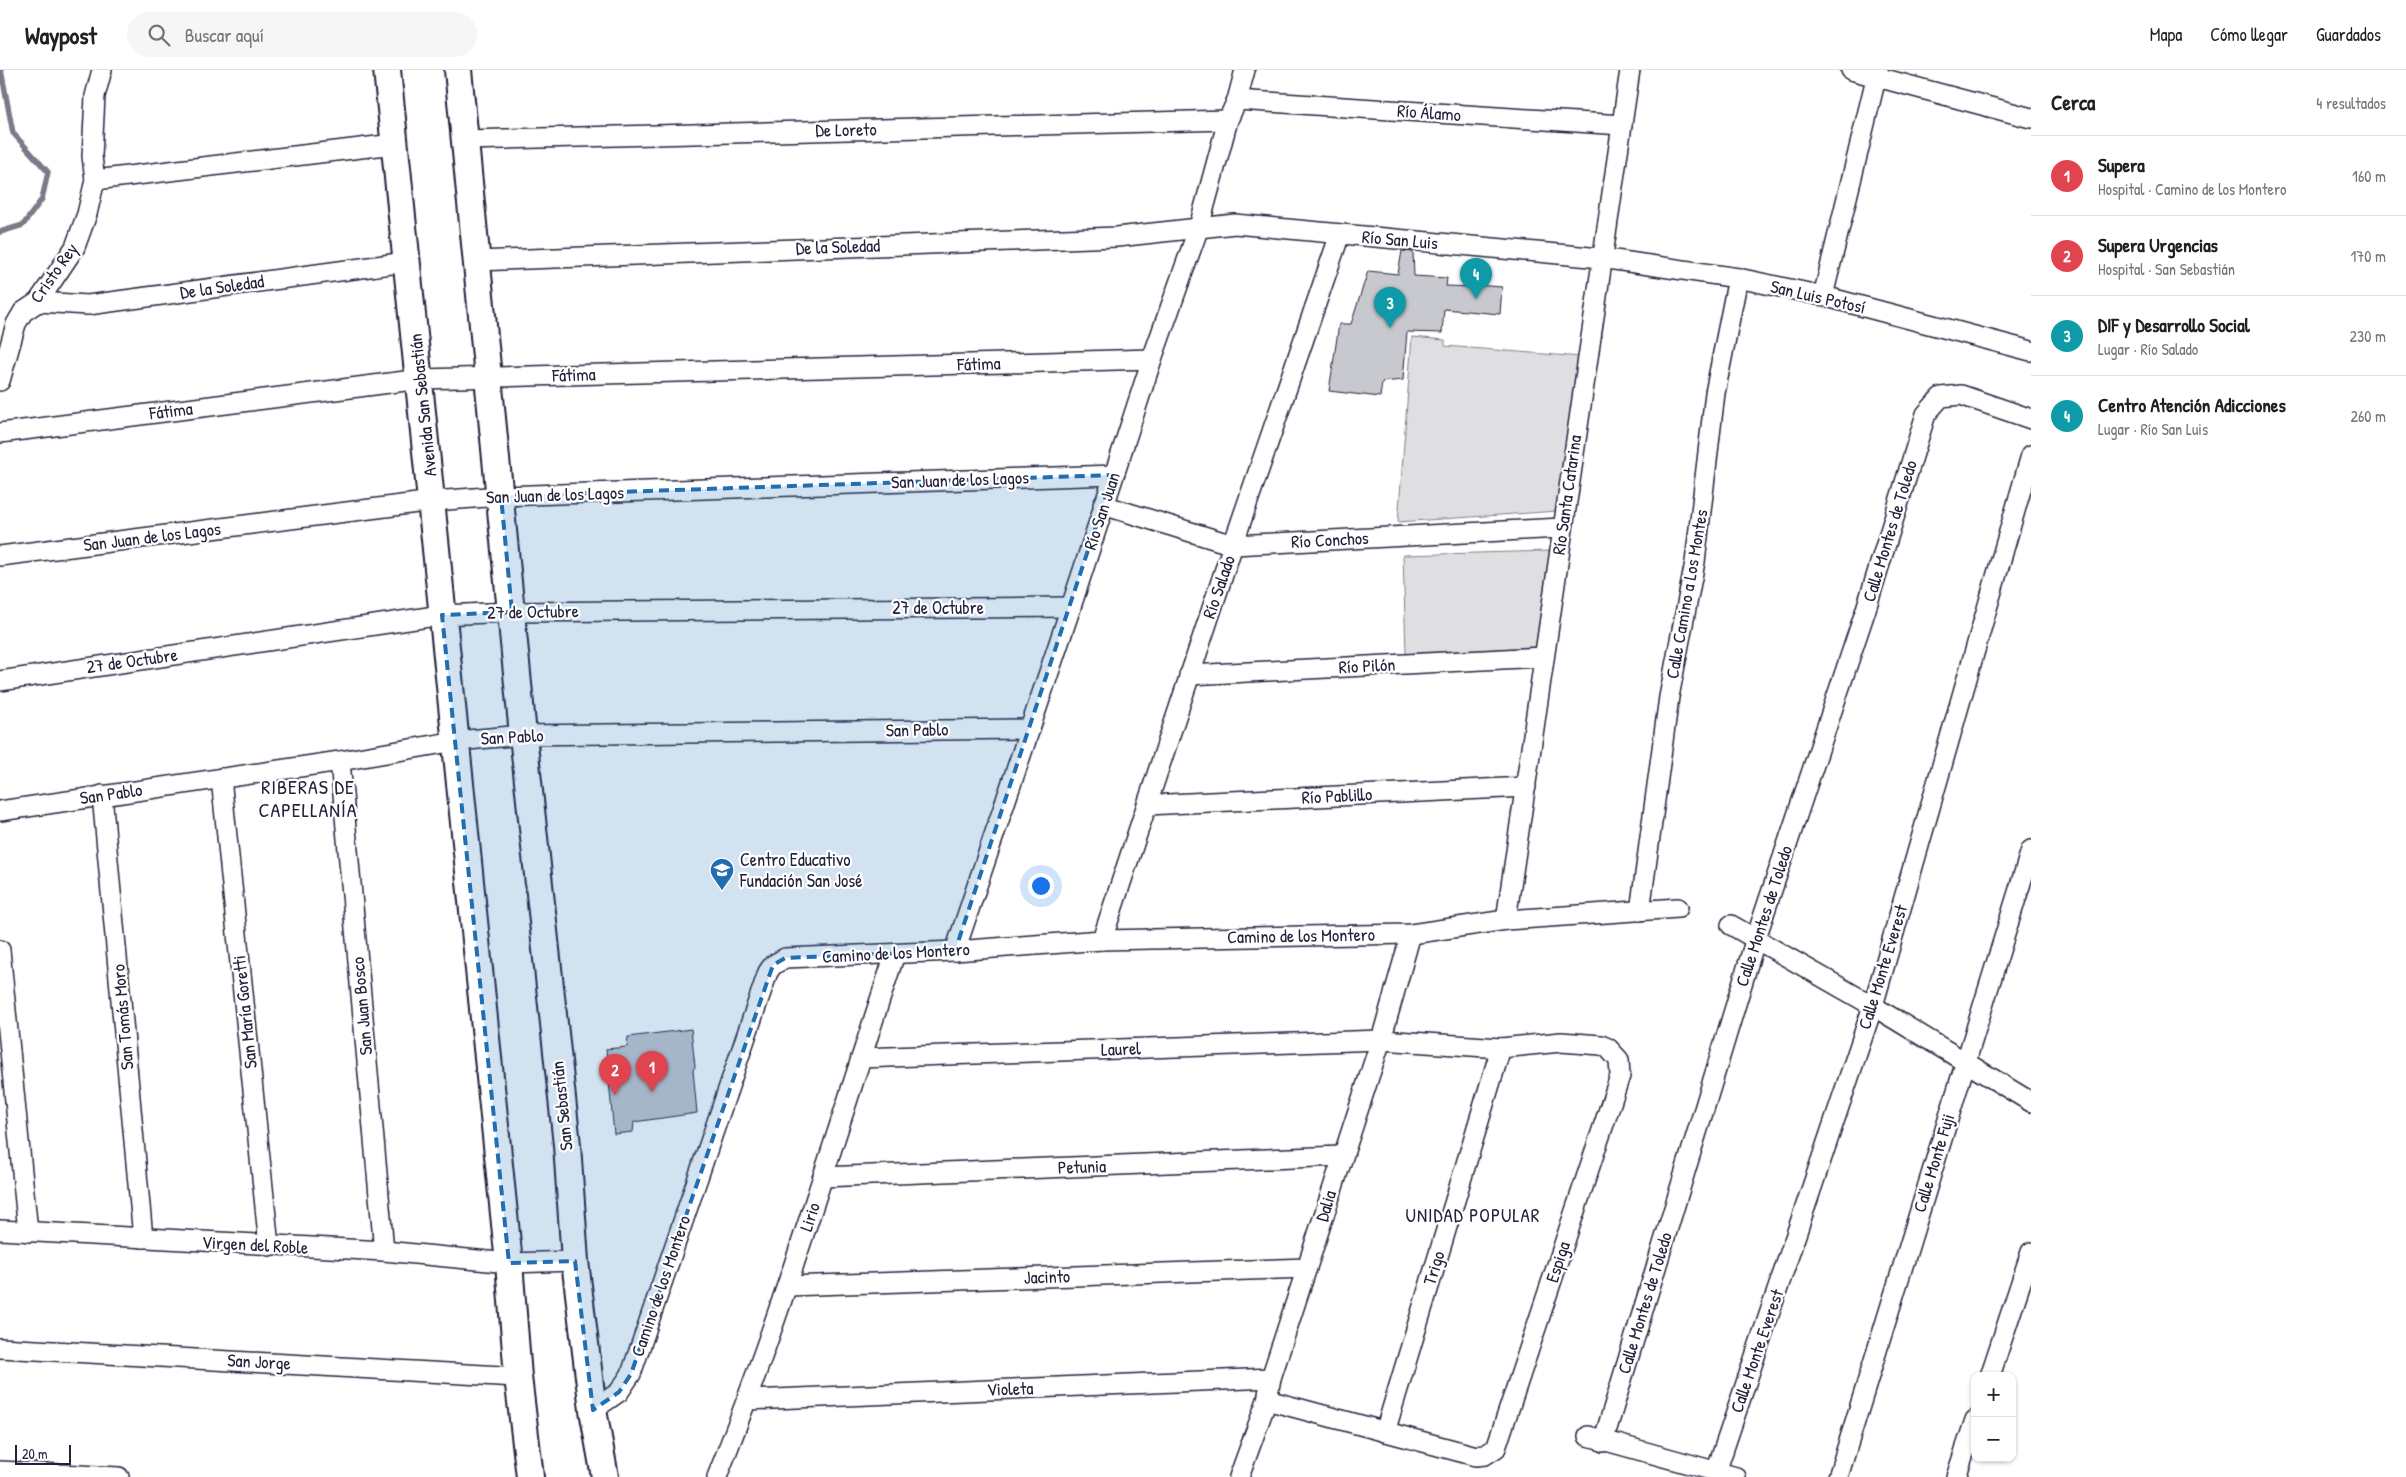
<!DOCTYPE html>
<html lang="es">
<meta charset="utf-8">
<style>
:root{--surface:#fff;--page:#f6f6f6;--text:#202124;--muted:#757577;--line:#e0e0e0;--accent:#1f6fb2}
body{margin:0;font-family:"Patrick Hand",sans-serif;background:var(--page);color:var(--text)}
.controls{position:absolute;right:15px;bottom:15px;display:grid;overflow:hidden;border-radius:10px;box-shadow:0 1px 4px #0004}
.controls button{width:45px;height:45px;display:grid;place-items:center;padding:0;border:0;border-bottom:1px solid var(--line);background:var(--surface);color:var(--text);font:25px sans-serif}
.scale{position:absolute;left:15px;bottom:12px;width:56px;box-sizing:border-box;padding-left:5px;border:2px solid #22223b;border-top:0;font-size:14px;line-height:18px;white-space:nowrap;color:#22223b;-webkit-text-stroke:4px #fff;paint-order:stroke}
.you{position:absolute;left:1040px;top:815px;width:18px;height:18px;margin:-12px;border:4px solid #fff;border-radius:50%;background:#1a73e8;box-shadow:0 0 0 8px #1a73e833}
.badge{display:grid;place-items:center;width:32px;height:32px;border-radius:50%;background:var(--accent);color:#fff;font-size:16px;font-weight:700}
.pin{position:absolute;translate:-50% -41px;filter:drop-shadow(0 1px 2px #0008)}
.pin::after{content:'';position:absolute;top:26px;width:18px;height:15px;background:inherit;clip-path:polygon(0 0,100% 0,50% 100%)}
.list{margin:0;padding:0;list-style:none}
h2{display:flex;justify-content:space-between;align-items:center;height:65px;margin:0;padding:0 20px;font-size:21px}
h2 small{font-size:16px;font-weight:400;color:var(--muted)}
.list li{display:grid;grid-template-columns:32px 1fr auto;gap:15px;align-items:center;box-sizing:border-box;height:80px;padding:0 20px;border-top:1px solid var(--line)}
.list b{display:block;font-size:19px;white-space:nowrap}
.list p{margin:0;font-size:16px;white-space:nowrap;color:var(--muted)}
.list em{font-size:16px;font-style:normal;color:var(--muted)}
.icon{flex:none;width:28px;height:28px;fill:none;stroke:currentColor;stroke-width:2;stroke-linecap:round;stroke-linejoin:round}
.map{position:relative;flex:none;width:2031px;height:1407px;overflow:hidden}
header{display:flex;align-items:center;gap:30px;box-sizing:border-box;height:70px;padding:0 25px;background:var(--surface);border-bottom:1px solid var(--line)}
header strong{font-size:24px}
nav{display:flex;gap:28px;margin-inline-start:auto;font-size:18px}
.search{width:350px;height:45px;background:var(--page);display:flex;align-items:center;gap:12px;box-sizing:border-box;padding:0 18px;border-radius:28px;color:var(--muted);font-size:19px}
main{display:flex}
aside{flex:1;background:var(--surface)}
.map>svg:first-child{display:block}
.green{fill:#dfdfe2;stroke:#80808e}
.lines{fill:none;stroke-linecap:round;stroke-linejoin:round}
.stream{stroke:#7a7a88;stroke-width:5.5}
.building{fill:#c8c8cf;stroke:#22223b}
.street-casing{stroke:#22223b;stroke-width:22}
.secondary-casing{stroke:#22223b;stroke-width:30}
.street{stroke:#fff;stroke-width:19}
.secondary{stroke:#fff;stroke-width:26}
.marked{fill:#1f6fb2;fill-opacity:0.2;stroke:#1f6fb2;stroke-width:4;stroke-dasharray:10 6;stroke-linejoin:round}
.labels{text-anchor:middle;stroke-width:4.5;stroke-linejoin:round;paint-order:stroke}
.street-label{font-size:18px;fill:#22223b;stroke:#fff}
.poi-label{font-size:18px;fill:#22223b;stroke:#fff;text-anchor:start}
.neighbourhood-label{font-size:19px;letter-spacing:1px;fill:#22223b;stroke:#fff}
.quarter-label{font-size:20px;letter-spacing:1px;fill:#22223b;stroke:#fff}
</style>
<header>
<strong>Waypost</strong>
<div class="search"><svg class="icon" aria-label="search" viewBox="0 0 24 24"><circle cx="10" cy="10" r="6"/><path d="M15 15l6 6"/></svg>Buscar aquí</div>
<nav><a>Mapa</a><a>Cómo llegar</a><a>Guardados</a></nav>
</header>
<main>
<div class="map">
<svg width="2031" height="1407" viewBox="0 0 2031 1407">
<rect width="100%" height="100%" fill="#fff"/>
<filter id="ink" filterUnits="userSpaceOnUse"><feTurbulence type="fractalNoise" baseFrequency=".02" numOctaves="2"/><feDisplacementMap in="SourceGraphic" scale="10" xChannelSelector="R" yChannelSelector="G"/><feConvolveMatrix kernelMatrix="1 2 1 2 8 2 1 2 1" color-interpolation-filters="sRGB"/></filter>
<g filter="url(#ink)">
<g class="green">
<polygon points="1412,267 1445,270 1445,276 1581,287 1558,441 1398,452"/>
<polygon points="1551,481 1542,572 1533,577 1406,584 1403,485"/>
</g>
<g class="lines">
<polyline class="stream" points="0,162 23,155 42,129 48,102 13,63 1,0"/>
</g>
<g class="building">
<polygon points="1402,181 1413,182 1414,206 1447,208 1446,216 1475,217 1475,215 1502,217 1500,244 1444,239 1442,263 1407,262 1403,310 1382,312 1380,327 1329,321 1339,254 1351,254 1368,201 1398,204"/>
<polygon points="691,959 695,997 693,1000 697,1043 634,1052 633,1062 614,1064 606,979 627,977 628,967"/>
</g>
<g class="lines">
<defs>
<g id="street">
<polyline points="1851,0 2031,48"/>
<polyline points="1237,30 1622,55"/>
<polyline points="465,70 1228,50"/>
<polyline points="95,110 394,74"/>
<polyline points="477,191 1117,167 1235,154 1601,188 1738,208 1823,226 2031,281"/>
<polyline points="1823,226 1878,0"/>
<polyline points="38,232 88,235 406,192"/>
<polyline points="0,311 16,254 23,242 38,232 75,177 87,144 95,110 92,86 95,26 102,0"/>
<polyline points="0,363 421,309 1152,289"/>
<polyline points="1103,435 1233,475 1562,458"/>
<polyline points="0,486 433,431 501,426 1113,405"/>
<polyline points="1189,605 1544,587"/>
<polyline points="0,611 442,545 512,542 1071,537"/>
<polyline points="340,691 384,1181"/>
<polyline points="221,708 269,1176"/>
<polyline points="102,725 143,1168"/>
<polyline points="1147,735 1526,717"/>
<polyline points="0,741 340,691 456,671 523,665 1030,659"/>
<polyline points="1640,841 1669,627 1695,492 1715,323 1738,208"/>
<polyline points="1506,850 1630,0"/>
<polyline points="1731,855 1873,936 2031,1032"/>
<polyline points="1102,870 1233,475 1340,164"/>
<polyline points="0,880 28,1162"/>
<polyline points="955,881 1071,537 1152,289 1199,157 1228,50 1237,30 1245,0"/>
<polyline points="861,988 1381,970 1501,978 1561,972 1601,975 1608,978 1619,990 1620,1006 1496,1378 1485,1385 1476,1386 1267,1330"/>
<polyline points="823,1107 1341,1086"/>
<polyline points="0,1160 384,1181 509,1193 575,1191"/>
<polyline points="788,1216 1307,1198"/>
<polyline points="0,1278 518,1307"/>
<polyline points="1990,1306 2031,1182"/>
<polyline points="748,1330 1271,1308"/>
<polyline points="593,1340 619,1322 631,1304 768,902 773,895 785,888 955,881 1102,870 1411,864 1506,850 1678,838"/>
<polyline points="1385,1362 1501,978"/>
<polyline points="1588,1366 1736,1407"/>
<polyline points="1603,1372 1756,868 1866,539 1926,344 1941,327 1961,325 2031,349"/>
<polyline points="0,1401 119,1407"/>
<polyline points="1716,1402 1873,936 2031,385"/>
<path d="M 717,1407 C 785,1236 837,1059 895,884"/>
<polyline points="1239,1407 1267,1330 1271,1308 1381,970 1411,864"/>
<polyline points="1838,1407 2031,780"/>
<polyline points="1956,1407 1975,1350"/>
</g>
<g id="secondary">
<polyline points="387,0 509,1193 518,1307 530,1407"/>
<polyline points="458,0 523,665 567,1075 575,1191 593,1340 605,1407"/>
</g>
</defs>
<use href="#street" class="street-casing"/>
<use href="#secondary" class="secondary-casing"/>
<use href="#street" class="street"/>
<use href="#secondary" class="secondary"/>
</g>
</g>
<path class="marked" d="M 1113,405 L 955,881 L 785,888 L 773,895 L 631,1304 L 619,1322 L 593,1340 L 575,1191 L 509,1193 L 442,545 L 512,542 L 501,426 Z"/>
<defs>
<symbol id="school-pin" viewBox="-11 -11 22 30"><path d="M0 17L-7.5 6A9.5 9.5 0 1 1 7.5 6Z" fill="#1f6fb2" stroke="#fff"/><path d="M0-5L7-2L0 1L-7-2ZM-4 1L0 2.5L4 1V4Q0 6-4 4Z" fill="#fff"/></symbol>
</defs>
<g fill-rule="evenodd">
<use href="#school-pin" x="708" y="786" width="28" height="38"/>
</g>
<g class="labels">
<g class="street-label">
<text transform="translate(1429 43) rotate(4)" y="6">Río Álamo</text>
<text transform="translate(846 60) rotate(-1)" y="6">De Loreto</text>
<text transform="translate(1400 170) rotate(5)" y="6">Río San Luis</text>
<text transform="translate(838 177) rotate(-2)" y="6">De la Soledad</text>
<text transform="translate(54 203) rotate(-55)" y="6">Cristo Rey</text>
<text transform="translate(222 217) rotate(-8)" y="6">De la Soledad</text>
<text transform="translate(1818 227) rotate(13)" y="6">San Luis Potosí</text>
<text transform="translate(979 294) rotate(-2)" y="6">Fátima</text>
<text transform="translate(574 305) rotate(-2)" y="6">Fátima</text>
<text transform="translate(423 335) rotate(-96)" y="6">Avenida San Sebastián</text>
<text transform="translate(171 341) rotate(-7)" y="6">Fátima</text>
<text transform="translate(960 410) rotate(-2)" y="6">San Juan de los Lagos</text>
<text transform="translate(555 425) rotate(-2)" y="6">San Juan de los Lagos</text>
<text transform="translate(1567 425) rotate(-82)" y="6">Río Santa Catarina</text>
<text transform="translate(1102 441) rotate(-72)" y="6">Río San Juan</text>
<text transform="translate(1890 461) rotate(-73)" y="6">Calle Montes de Toledo</text>
<text transform="translate(152 467) rotate(-7)" y="6">San Juan de los Lagos</text>
<text transform="translate(1330 470) rotate(-3)" y="6">Río Conchos</text>
<text transform="translate(1219 517) rotate(-71)" y="6">Río Salado</text>
<text transform="translate(1687 524) rotate(-80)" y="6">Calle Camino a Los Montes</text>
<text x="938" y="544">27 de Octubre</text>
<text transform="translate(533 542) rotate(-1)" y="6">27 de Octubre</text>
<text transform="translate(132 591) rotate(-8)" y="6">27 de Octubre</text>
<text transform="translate(1367 596) rotate(-3)" y="6">Río Pilón</text>
<text transform="translate(917 660) rotate(-1)" y="6">San Pablo</text>
<text transform="translate(512 667) rotate(-3)" y="6">San Pablo</text>
<text transform="translate(111 724) rotate(-8)" y="6">San Pablo</text>
<text transform="translate(1337 726) rotate(-3)" y="6">Río Pablillo</text>
<text transform="translate(1764 846) rotate(-72)" y="6">Calle Montes de Toledo</text>
<text transform="translate(1301 866) rotate(-1)" y="6">Camino de los Montero</text>
<text transform="translate(896 883) rotate(-3)" y="6">Camino de los Montero</text>
<text transform="translate(1883 897) rotate(-73)" y="6">Calle Monte Everest</text>
<text transform="translate(362 936) rotate(-95)" y="6">San Juan Bosco</text>
<text transform="translate(245 942) rotate(-96)" y="6">San María Goretti</text>
<text transform="translate(123 947) rotate(-95)" y="6">San Tomás Moro</text>
<text transform="translate(1121 979) rotate(-2)" y="6">Laurel</text>
<text transform="translate(562 1036) rotate(-96)" y="6">San Sebastián</text>
<text transform="translate(1934 1093) rotate(-73)" y="6">Calle Monte Fuji</text>
<text transform="translate(1082 1097) rotate(-2)" y="6">Petunia</text>
<text transform="translate(1326 1136) rotate(-73)" y="6">Dalia</text>
<text transform="translate(810 1147) rotate(-72)" y="6">Lirio</text>
<text transform="translate(255 1175) rotate(3)" y="6">Virgen del Roble</text>
<text transform="translate(1558 1192) rotate(-72)" y="6">Espiga</text>
<text transform="translate(1434 1198) rotate(-73)" y="6">Trigo</text>
<text transform="translate(1047 1207) rotate(-2)" y="6">Jacinto</text>
<text transform="translate(661 1216) rotate(-71)" y="6">Camino de los Montero</text>
<text transform="translate(1645 1233) rotate(-73)" y="6">Calle Montes de Toledo</text>
<text transform="translate(1757 1281) rotate(-71)" y="6">Calle Monte Everest</text>
<text transform="translate(259 1292) rotate(3)" y="6">San Jorge</text>
<text transform="translate(1010 1319) rotate(-2)" y="6">Violeta</text>
</g>
<g class="poi-label">
<text x="740" y="796">Centro Educativo<tspan x="740" dy="21">Fundación San José</tspan></text>
</g>
<g class="neighbourhood-label">
<text x="1473" y="1152">UNIDAD POPULAR</text>
</g>
<g class="quarter-label">
<text x="308" y="724">RIBERAS DE<tspan x="308" dy="23">CAPELLANÍA</tspan></text>
</g>
</g>
</svg>
<div class="controls">
<button>+</button>
<button>−</button>
</div>
<div class="scale">20 m</div>
<div class="you"></div>
<div class="pin badge" style="left:652px;top:1022px;background:#e0444e">1</div>
<div class="pin badge" style="left:615px;top:1025px;background:#e0444e">2</div>
<div class="pin badge" style="left:1390px;top:258px;background:#0f9aa8">3</div>
<div class="pin badge" style="left:1476px;top:229px;background:#0f9aa8">4</div>
</div>
<aside>
<h2>Cerca<small>4 resultados</small></h2>
<ul class="list">
<li><span class="badge" style="background:#e0444e">1</span><div><b>Supera</b><p>Hospital · Camino de los Montero</p></div><em>160 m</em></li>
<li><span class="badge" style="background:#e0444e">2</span><div><b>Supera Urgencias</b><p>Hospital · San Sebastián</p></div><em>170 m</em></li>
<li><span class="badge" style="background:#0f9aa8">3</span><div><b>DIF y Desarrollo Social</b><p>Lugar · Río Salado</p></div><em>230 m</em></li>
<li><span class="badge" style="background:#0f9aa8">4</span><div><b>Centro Atención Adicciones</b><p>Lugar · Río San Luis</p></div><em>260 m</em></li>
</ul>
</aside>
</main>
